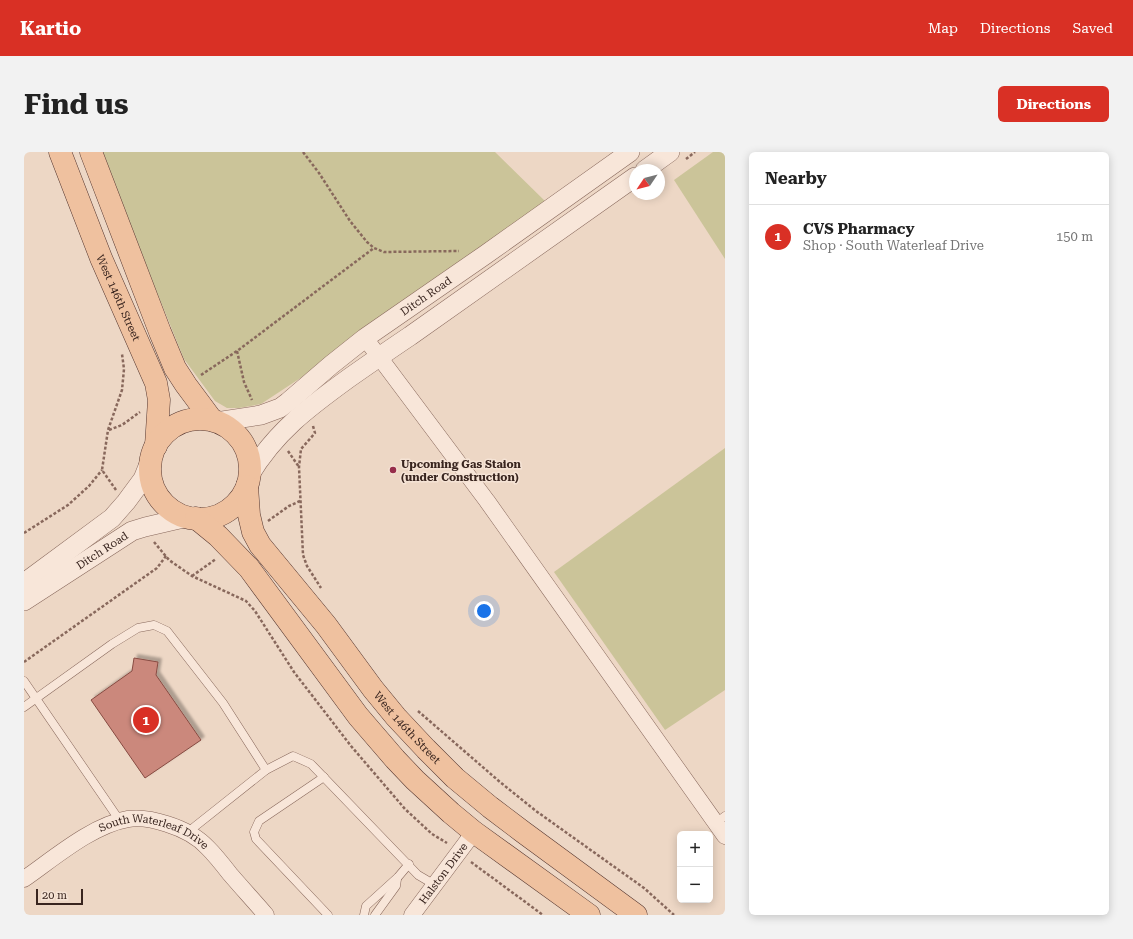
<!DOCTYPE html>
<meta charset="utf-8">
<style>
:root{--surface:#fff;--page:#f2f2f2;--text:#222;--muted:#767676;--line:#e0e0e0;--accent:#d93025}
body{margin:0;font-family:"Roboto Serif",serif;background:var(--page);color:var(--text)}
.controls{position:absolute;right:12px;bottom:12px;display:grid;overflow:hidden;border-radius:6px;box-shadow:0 2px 10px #0003}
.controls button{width:36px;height:36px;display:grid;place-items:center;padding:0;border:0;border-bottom:1px solid var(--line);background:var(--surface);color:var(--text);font:20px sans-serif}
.compass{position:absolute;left:605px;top:12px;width:36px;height:36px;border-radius:50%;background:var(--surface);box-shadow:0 2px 10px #0003;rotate:235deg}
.scale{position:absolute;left:12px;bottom:10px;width:47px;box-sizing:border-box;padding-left:4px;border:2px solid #39251f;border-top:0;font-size:11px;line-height:14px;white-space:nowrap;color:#39251f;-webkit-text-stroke:3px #f5e3d5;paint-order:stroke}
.you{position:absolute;left:460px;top:459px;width:14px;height:14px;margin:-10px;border:3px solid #fff;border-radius:50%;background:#1a73e8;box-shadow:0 0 0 6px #1a73e833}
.badge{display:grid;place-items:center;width:26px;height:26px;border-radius:50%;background:var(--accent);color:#fff;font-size:13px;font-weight:700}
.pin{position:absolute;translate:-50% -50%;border:2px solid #fff;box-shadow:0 1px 4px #0006}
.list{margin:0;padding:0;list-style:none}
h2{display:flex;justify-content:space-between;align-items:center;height:52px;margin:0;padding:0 16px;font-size:17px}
h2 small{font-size:13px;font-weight:400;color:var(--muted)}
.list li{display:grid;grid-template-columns:26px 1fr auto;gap:12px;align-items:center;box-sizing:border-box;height:64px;padding:0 16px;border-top:1px solid var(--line)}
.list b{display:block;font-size:15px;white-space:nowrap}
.list p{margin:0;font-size:13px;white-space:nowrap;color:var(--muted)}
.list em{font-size:13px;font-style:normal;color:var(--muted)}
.map{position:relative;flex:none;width:701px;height:763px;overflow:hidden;border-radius:6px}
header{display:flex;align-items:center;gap:24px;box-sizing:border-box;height:56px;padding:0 20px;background:var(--accent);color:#fff}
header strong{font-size:19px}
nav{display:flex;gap:22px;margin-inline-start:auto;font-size:14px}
.intro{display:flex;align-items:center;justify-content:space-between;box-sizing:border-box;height:96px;padding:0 24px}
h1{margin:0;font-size:28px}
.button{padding:10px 18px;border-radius:6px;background:var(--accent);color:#fff;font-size:14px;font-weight:700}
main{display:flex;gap:24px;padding:0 24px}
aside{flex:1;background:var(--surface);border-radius:6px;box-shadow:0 2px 10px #0003}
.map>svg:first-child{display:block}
.grass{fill:#cbc499}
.building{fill:#cb887c;stroke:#874b42;filter:url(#shadow)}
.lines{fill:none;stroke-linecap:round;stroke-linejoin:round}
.service-casing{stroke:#88685c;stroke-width:9}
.minor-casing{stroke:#88685c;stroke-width:17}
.tertiary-casing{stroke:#88685c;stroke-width:20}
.primary-casing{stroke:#563730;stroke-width:23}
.path{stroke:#88685c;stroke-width:2.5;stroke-dasharray:3 2;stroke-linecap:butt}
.service{stroke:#f8e6d9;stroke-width:8}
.minor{stroke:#f8e6d9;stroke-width:16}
.tertiary{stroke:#f8e6d9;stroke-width:19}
.primary{stroke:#efc19f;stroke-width:22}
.poi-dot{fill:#962d4a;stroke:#f5e3d5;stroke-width:1.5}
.labels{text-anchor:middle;stroke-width:3;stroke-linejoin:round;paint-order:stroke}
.street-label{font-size:11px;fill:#39251f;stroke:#f5e3d5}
.poi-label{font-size:11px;font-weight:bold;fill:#39251f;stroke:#f5e3d5;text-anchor:start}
</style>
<header>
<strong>Kartio</strong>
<nav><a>Map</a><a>Directions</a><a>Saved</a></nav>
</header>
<div class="intro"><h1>Find us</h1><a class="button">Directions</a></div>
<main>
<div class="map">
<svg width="701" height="763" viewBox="0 0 701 763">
<defs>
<filter id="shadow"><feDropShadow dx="3.5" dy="-3.5" stdDeviation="1" flood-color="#0004"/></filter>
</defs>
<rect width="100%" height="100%" fill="#edd7c5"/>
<g class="grass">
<polygon points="79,0 471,0 523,51 365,159 278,225 237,252 215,256 203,256 191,249 160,207 130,133"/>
<polygon points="689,0 701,0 701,107 650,28"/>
<polygon points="701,296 701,538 641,578 530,420"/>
</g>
<polygon class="building" points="110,506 134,510 132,523 177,588 121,626 67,548 108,519"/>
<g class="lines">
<defs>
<g id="service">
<polyline points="0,529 96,669"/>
<polyline points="0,555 88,492 114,476 130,473 143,479 199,551 242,618 164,680"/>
<polyline points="242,618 269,604 287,612 394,723 411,733"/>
<polyline points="300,625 235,669 230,680 232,687 304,763"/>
<polyline points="692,671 701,664"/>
<polyline points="340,763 342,754 374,725 385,712"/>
<polyline points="351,763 372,734 373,727"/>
</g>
<g id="minor">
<polyline points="341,186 463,349 701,684"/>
<path id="s1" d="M 0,727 C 29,707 68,673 104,667 C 117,665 131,668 143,672 C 159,677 173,684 184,696 C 192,704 199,713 206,722 C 218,736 230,749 242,763"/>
<path id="s2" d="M 388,763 L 450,680"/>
</g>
<g id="tertiary">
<polyline points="621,18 646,0"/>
<path id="s3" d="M 192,270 L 237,263 L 256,256 L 264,250 L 307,213 L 341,186 L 461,103 L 606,0"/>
<path d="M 225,324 C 251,280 285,255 325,226 C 345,212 365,198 386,184 L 611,25"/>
<polyline points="0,431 88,366 102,350 119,327 127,307"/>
<path id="s4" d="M 0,449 L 108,379 L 121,375 L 164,365"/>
</g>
<g id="primary">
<path id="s5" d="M 36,0 L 77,106 L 132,231 L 135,248 L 132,294"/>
<polyline points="67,0 136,180 151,216 162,233 188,268"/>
<circle cx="176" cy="317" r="50"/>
<path id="s6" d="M 223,334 L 225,363 L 229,380 L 236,393 L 302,473 L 349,537 L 372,565 L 402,597 L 431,626 L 466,655 L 499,680 L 612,763"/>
<polyline points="172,366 194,384 225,416 334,564 371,607 391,628 427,661 450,680 565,763"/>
</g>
</defs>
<use href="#service" class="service-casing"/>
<use href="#minor" class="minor-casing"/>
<use href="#tertiary" class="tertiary-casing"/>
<use href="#primary" class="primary-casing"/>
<g class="path">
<polyline points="279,0 295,21 326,69 343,90 350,96 360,100 435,99"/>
<polyline points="662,7 671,0"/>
<polyline points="213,199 220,230 228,248"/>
<polyline points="177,223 213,199 350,96"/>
<polyline points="289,274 291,281 277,297 275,315 279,403 283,414 297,436"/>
<polyline points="85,278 98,273 116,260"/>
<polyline points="264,299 275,315"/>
<polyline points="92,338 78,318 84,278 98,238 100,217 98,202"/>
<polyline points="244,369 265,354 276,349"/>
<polyline points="0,381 44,353 65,334 78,318"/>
<polyline points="130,390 145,408 168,424 222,449 231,459 270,520 327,594 381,657 408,682 423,691"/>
<polyline points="168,424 192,407"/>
<polyline points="0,510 133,416 142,404"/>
<polyline points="394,559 476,630 512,659 620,736 650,763"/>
<polyline points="447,710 519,763"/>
</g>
<use href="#service" class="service"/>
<use href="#minor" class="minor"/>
<use href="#tertiary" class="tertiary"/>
<use href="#primary" class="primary"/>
</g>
<circle class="poi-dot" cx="369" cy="318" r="4"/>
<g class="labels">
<g class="street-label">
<text dy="4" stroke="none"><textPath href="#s3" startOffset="250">Ditch Road</textPath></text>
<text dy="4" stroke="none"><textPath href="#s5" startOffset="157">West 146th Street</textPath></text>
<text dy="4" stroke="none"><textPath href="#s4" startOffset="93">Ditch Road</textPath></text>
<text dy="4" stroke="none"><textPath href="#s6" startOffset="296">West 146th Street</textPath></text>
<text dy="4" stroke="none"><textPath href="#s1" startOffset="149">South Waterleaf Drive</textPath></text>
<text dy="4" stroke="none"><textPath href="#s2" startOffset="52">Halston Drive</textPath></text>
</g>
<g class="poi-label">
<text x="377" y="316">Upcoming Gas Staion<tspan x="377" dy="13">(under Construction)</tspan></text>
</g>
</g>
</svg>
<div class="controls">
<button>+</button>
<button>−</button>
</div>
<svg class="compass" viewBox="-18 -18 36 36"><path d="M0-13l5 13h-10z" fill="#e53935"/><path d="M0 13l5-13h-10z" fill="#767676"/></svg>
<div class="scale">20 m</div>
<div class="you"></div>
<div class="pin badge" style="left:122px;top:568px">1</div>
</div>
<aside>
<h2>Nearby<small></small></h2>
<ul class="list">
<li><span class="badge">1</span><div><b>CVS Pharmacy</b><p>Shop · South Waterleaf Drive</p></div><em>150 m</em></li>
</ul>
</aside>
</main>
